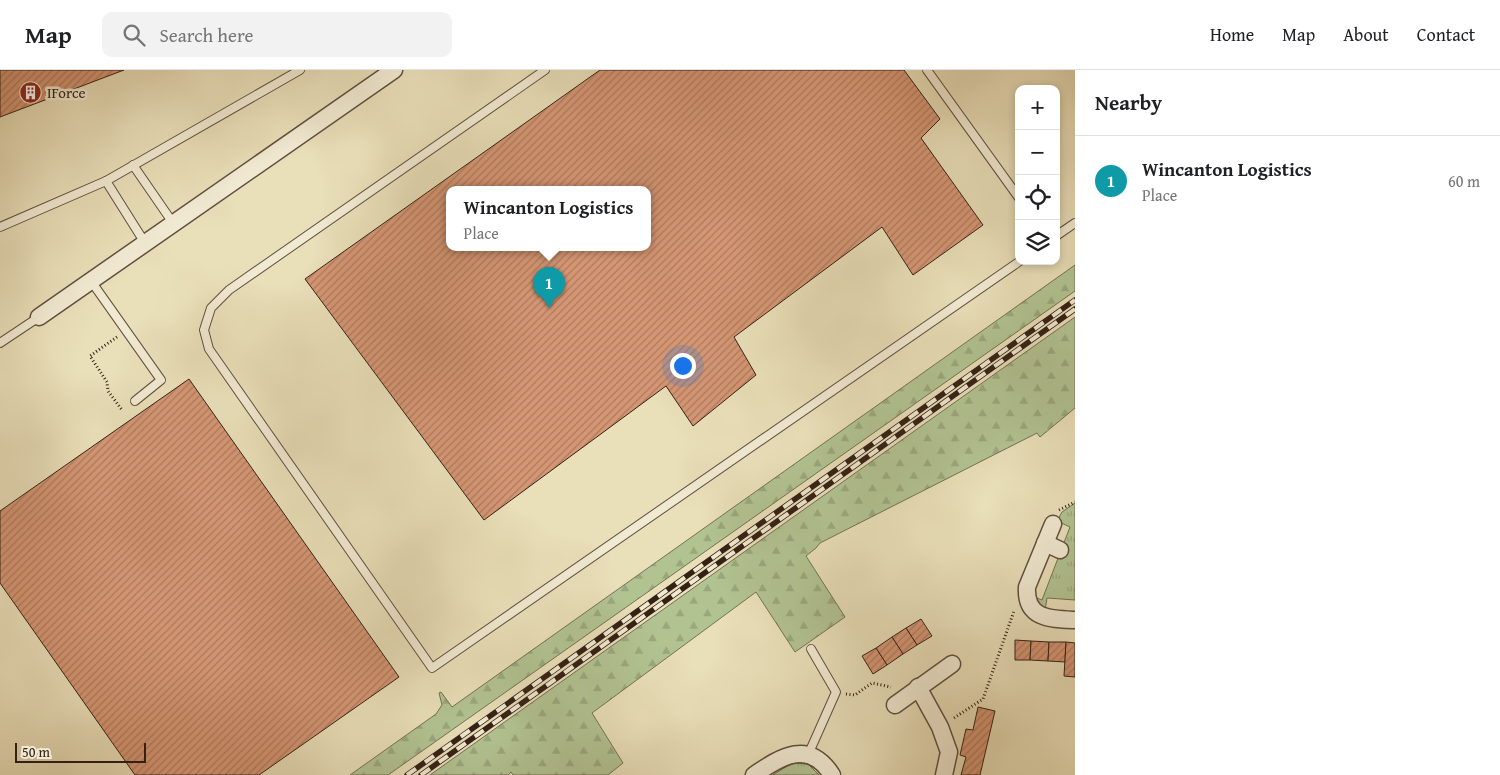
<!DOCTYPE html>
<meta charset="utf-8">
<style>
:root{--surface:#fff;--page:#f2f2f2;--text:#202124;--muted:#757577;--line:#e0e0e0;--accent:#0f766e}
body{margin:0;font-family:"Gentium Book Plus",serif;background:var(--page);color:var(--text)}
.controls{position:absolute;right:15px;top:15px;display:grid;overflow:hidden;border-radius:10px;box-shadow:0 2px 8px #0003}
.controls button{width:45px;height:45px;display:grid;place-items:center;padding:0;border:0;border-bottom:1px solid var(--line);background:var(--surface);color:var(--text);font:25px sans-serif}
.scale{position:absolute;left:15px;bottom:12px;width:131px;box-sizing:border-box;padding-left:5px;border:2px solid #342116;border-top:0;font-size:14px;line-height:18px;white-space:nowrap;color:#342116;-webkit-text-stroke:4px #f1ead2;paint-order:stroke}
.you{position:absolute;left:682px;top:295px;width:18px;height:18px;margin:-12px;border:4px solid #fff;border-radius:50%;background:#1a73e8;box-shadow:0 0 0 8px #1a73e833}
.badge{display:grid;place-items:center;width:32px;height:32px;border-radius:50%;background:var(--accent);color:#fff;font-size:16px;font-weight:700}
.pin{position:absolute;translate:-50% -41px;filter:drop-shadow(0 1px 2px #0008)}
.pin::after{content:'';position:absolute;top:26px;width:18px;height:15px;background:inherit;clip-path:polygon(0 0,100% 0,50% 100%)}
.popup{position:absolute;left:446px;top:116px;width:205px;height:65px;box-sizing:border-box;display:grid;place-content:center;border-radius:10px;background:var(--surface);filter:drop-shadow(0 1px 4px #0005);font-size:16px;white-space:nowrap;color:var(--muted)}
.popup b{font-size:19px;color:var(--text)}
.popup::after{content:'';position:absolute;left:50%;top:100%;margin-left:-10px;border:10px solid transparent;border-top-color:var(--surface)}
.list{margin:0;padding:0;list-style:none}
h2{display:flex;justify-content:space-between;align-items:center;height:65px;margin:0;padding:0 20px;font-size:21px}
h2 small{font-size:16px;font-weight:400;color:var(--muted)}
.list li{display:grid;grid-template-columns:32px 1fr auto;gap:15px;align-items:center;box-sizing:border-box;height:90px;padding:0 20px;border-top:1px solid var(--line)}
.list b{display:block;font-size:19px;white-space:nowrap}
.list p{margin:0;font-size:16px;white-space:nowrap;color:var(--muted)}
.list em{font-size:16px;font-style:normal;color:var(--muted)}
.icon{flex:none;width:28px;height:28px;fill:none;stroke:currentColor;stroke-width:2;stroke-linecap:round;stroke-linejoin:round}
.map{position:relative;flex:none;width:1075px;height:705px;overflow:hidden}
header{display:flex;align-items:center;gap:30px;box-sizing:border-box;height:70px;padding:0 25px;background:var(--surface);border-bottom:1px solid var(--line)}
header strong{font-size:24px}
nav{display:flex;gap:28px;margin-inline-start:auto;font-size:18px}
.search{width:350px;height:45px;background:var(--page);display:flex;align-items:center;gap:12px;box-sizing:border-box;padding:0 18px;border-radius:10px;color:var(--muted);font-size:19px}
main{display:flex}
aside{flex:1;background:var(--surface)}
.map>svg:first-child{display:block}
.grass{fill:url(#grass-tufts);stroke:#737254}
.forest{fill:url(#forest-firs);stroke:#737254}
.building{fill:url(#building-hatch);stroke:#342116;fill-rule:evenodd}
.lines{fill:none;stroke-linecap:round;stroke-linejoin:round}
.lane-casing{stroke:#61503f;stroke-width:10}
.street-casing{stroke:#61503f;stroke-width:19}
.path{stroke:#342116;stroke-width:3;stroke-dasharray:1 2.5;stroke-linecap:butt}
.lane{stroke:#f1ead2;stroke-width:8}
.street{stroke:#f1ead2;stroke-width:16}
.rail-casing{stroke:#342116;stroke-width:5.5}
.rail{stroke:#f1ead2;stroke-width:4;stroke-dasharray:11;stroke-linecap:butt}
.labels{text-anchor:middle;stroke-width:5;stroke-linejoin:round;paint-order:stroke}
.poi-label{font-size:15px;fill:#342116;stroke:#f1ead2;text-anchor:start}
</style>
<header>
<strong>Map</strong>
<div class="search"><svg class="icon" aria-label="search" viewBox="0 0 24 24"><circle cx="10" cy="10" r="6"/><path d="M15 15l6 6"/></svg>Search here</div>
<nav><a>Home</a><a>Map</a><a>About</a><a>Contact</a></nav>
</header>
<main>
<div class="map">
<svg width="1075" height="705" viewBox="0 0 1075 705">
<defs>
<pattern id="grass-tufts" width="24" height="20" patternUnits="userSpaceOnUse" patternTransform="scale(1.25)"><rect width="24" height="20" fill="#b2c392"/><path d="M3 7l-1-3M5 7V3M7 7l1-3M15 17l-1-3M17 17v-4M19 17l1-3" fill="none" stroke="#9aa77d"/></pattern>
<pattern id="forest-firs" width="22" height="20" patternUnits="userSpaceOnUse" patternTransform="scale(1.25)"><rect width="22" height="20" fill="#b2c392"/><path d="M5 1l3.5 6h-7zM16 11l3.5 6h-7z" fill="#9aa77d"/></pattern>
<pattern id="building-hatch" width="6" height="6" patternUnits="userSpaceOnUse" patternTransform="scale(1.25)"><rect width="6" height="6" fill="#d59674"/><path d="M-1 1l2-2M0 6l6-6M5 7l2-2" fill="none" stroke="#ae7a5e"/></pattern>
</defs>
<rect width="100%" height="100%" fill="#e9dfb9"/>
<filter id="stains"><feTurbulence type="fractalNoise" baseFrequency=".004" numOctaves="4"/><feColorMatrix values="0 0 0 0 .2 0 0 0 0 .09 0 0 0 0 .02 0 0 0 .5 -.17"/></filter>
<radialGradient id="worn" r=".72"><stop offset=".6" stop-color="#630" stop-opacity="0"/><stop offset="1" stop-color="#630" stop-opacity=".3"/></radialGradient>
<g class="grass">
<polygon points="1075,433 1075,530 1047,528 1045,541 1029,525 1042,530 1070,457 1057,451 1062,442"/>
<polygon points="792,693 808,694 819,705 773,705"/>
</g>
<g class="forest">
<polygon points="1075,195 1075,221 388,705 350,705 436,644 442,635 439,623 441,622 452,637"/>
<polygon points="1075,247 1075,338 1040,367 1037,363 820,473 816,478 806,486 845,547 795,582 756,522 592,643 623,693 608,705 513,705 511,702 508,705 430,705"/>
</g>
<g class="building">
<polygon points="0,0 124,0 0,47"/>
<path d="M 600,0 L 904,0 L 940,49 L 921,68 L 983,155 L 913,205 L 882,157 L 734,267 L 756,305 L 693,356 L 666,316 L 484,450 L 305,209 ZM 450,119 L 648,119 L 648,177 L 450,177 Z"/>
<polygon points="189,309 399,607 259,705 135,705 0,513 0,441"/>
<polygon points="921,549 932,566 917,575 906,558"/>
<polygon points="906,558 917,575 903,584 892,567"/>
<polygon points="892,567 903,584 887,595 876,578"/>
<polygon points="1015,570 1031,571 1030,590 1015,590"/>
<polygon points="1031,571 1049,572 1048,591 1030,590"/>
<polygon points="1049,572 1066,572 1065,592 1048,591"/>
<polygon points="1066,572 1075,573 1075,607 1064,606"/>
<polygon points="876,578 887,595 873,604 862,586"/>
<polygon points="978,637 995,641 980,705 961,705 966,687 960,685 966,659 973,660"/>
</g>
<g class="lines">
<defs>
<g id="lane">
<polyline points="545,0 229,220 211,238 204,260 209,279 432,598 1020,191"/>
<polyline points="927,0 1019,128"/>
<polyline points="133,95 173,153"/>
<polyline points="106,111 145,173"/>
<polyline points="0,157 106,111 300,0"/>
<polyline points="1056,166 1075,153"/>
<polyline points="91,211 161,310 135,331"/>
<polyline points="0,273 39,247"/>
<polyline points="808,685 836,622 811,579"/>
</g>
<g id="street">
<polyline points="39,247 394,0"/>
<path d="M 1053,454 L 1027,517 C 1025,549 1050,549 1075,550"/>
<polyline points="1045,473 1060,480"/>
<polyline points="918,617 940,657 949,682 944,705"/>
<polyline points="895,635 952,594"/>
<path d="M 754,705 C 782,686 809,669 832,705"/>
</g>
</defs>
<use href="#lane" class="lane-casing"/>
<use href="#street" class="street-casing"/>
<g class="path">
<polyline points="117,267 90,286 107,312 108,321 122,340"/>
<polyline points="1059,440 1075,432"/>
<polyline points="846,624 855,625 872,613 891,617"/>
<polyline points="954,648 983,629 1014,541"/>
</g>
<use href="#lane" class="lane"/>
<use href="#street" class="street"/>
<defs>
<g id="rail">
<polyline points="407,705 1075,230"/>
<polyline points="421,705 1075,239"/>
</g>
</defs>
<use href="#rail" class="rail-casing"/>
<use href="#rail" class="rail"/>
</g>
<defs>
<symbol id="building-disc" viewBox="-11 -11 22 22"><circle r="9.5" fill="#8f2418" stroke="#f1ead2"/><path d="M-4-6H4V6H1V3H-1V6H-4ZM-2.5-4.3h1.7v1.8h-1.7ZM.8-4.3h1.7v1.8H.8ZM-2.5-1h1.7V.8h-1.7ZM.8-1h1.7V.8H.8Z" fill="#fff"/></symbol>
</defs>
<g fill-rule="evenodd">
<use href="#building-disc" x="18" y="10" width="25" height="25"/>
</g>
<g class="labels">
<g class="poi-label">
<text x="47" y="28">IForce</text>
</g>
</g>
<rect width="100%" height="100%" filter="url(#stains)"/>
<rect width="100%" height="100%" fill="url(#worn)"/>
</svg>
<div class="controls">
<button>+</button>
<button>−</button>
<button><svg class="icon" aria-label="locate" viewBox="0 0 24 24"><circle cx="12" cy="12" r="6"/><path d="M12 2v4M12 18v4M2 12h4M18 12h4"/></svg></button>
<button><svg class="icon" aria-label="layers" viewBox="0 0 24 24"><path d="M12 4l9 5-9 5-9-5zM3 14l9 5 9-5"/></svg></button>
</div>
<div class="scale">50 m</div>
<div class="you"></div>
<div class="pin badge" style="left:549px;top:238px;background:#0f9aa8">1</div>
<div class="popup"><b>Wincanton Logistics</b>Place</div>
</div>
<aside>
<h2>Nearby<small></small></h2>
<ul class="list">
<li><span class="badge" style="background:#0f9aa8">1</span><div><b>Wincanton Logistics</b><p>Place</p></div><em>60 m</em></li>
</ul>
</aside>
</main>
